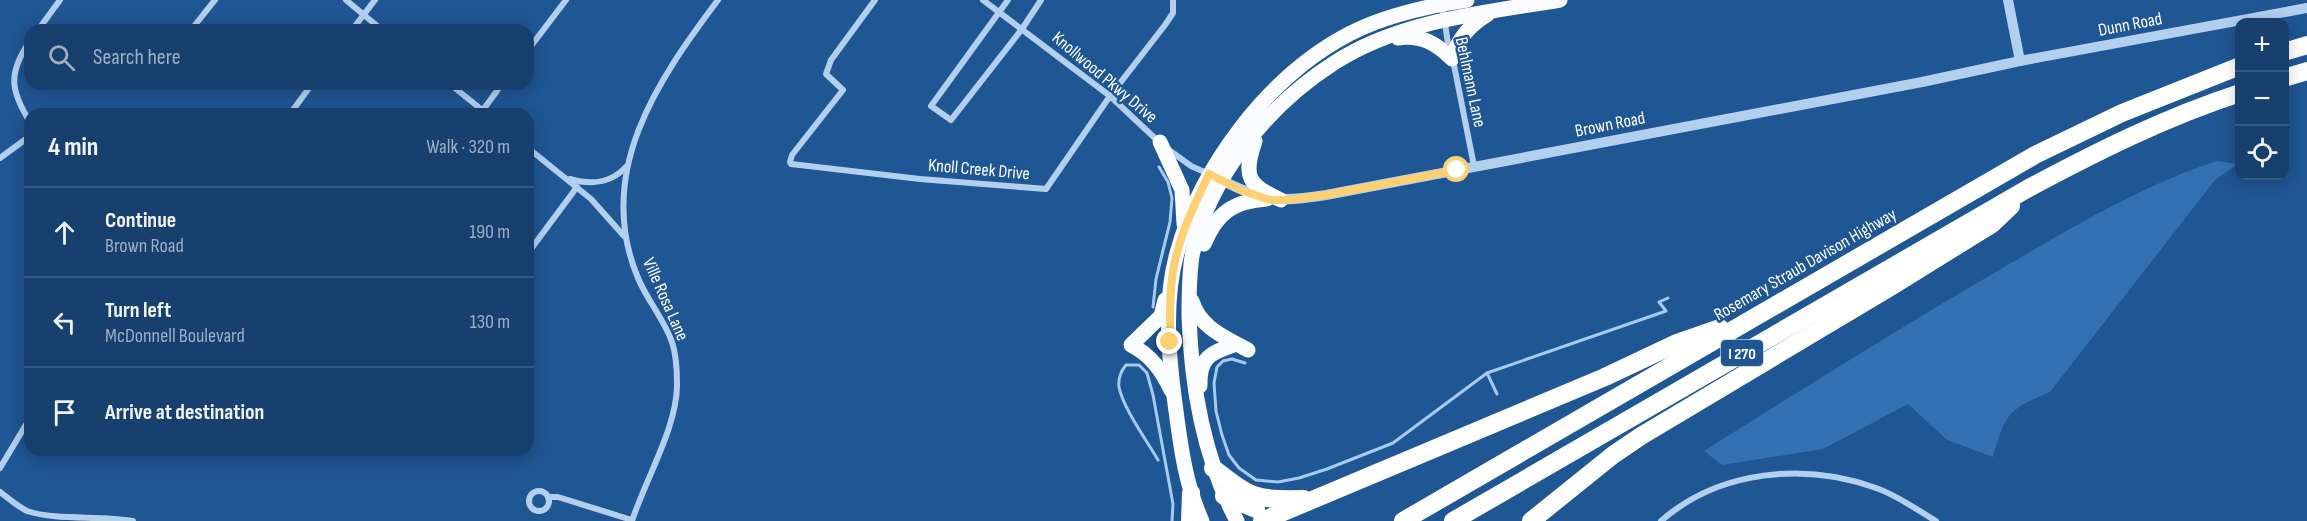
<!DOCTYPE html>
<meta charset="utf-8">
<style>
:root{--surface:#17406f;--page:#204774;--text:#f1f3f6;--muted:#9eafc3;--line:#365982}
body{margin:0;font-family:"Sofia Sans Condensed",sans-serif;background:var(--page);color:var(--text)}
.controls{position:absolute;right:18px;top:18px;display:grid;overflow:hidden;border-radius:12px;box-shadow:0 3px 15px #0003}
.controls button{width:54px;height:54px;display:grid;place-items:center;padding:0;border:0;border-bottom:2px solid var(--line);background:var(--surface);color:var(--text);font:30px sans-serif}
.stop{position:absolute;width:18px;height:18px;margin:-14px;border:4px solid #fcd073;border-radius:50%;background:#fff}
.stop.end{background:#fcd073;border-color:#fff;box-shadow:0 2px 6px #0008}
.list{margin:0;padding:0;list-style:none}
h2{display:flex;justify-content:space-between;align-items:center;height:78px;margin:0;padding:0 24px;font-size:26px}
h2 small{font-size:20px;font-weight:400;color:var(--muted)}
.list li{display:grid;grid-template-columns:39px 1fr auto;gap:18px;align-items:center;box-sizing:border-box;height:90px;padding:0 24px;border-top:2px solid var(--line)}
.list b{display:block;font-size:22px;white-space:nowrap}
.list p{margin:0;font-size:20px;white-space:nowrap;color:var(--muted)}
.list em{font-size:20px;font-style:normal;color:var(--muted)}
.icon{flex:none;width:33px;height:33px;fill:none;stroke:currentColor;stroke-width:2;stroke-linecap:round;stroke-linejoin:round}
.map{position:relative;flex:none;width:2307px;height:521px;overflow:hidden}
.search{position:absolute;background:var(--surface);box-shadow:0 3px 15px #0003;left:24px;top:24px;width:510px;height:66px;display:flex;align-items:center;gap:15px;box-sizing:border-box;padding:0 21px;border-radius:18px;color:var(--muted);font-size:22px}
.panel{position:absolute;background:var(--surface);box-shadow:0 3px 15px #0003;left:24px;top:108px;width:510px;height:348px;border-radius:18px}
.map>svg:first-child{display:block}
.green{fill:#3471b2}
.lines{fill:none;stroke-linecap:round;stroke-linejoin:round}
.stream{stroke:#a6cbf0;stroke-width:3}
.minor{stroke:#b2cfee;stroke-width:6}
.tertiary{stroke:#b2cfee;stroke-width:10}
.primary{stroke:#fafcff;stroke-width:15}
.motorway{stroke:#fff;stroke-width:18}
.route{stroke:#fcd073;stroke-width:8}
.labels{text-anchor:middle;stroke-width:5;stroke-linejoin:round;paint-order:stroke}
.shield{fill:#1f5694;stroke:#bcccdf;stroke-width:1.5}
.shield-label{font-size:16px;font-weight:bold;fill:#fff}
.street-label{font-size:18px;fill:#fff;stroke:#1f5694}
</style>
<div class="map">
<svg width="2307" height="521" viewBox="0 0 2307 521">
<rect width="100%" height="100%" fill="#1f5694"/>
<path class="green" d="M 2217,161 L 2238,164 L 2215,180 L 2050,392 C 2008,410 2006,412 1993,457 L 1947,440 L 1908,404 L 1823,449 L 1722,465 L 1704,451 C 1804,388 1904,325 2006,266 C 2074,226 2143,185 2217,161 Z"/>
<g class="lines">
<g class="stream">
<polyline points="1153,307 1156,279 1170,222 1172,198 1168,182 1159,167"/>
<polyline points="1245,363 1232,359 1223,361 1217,367 1214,383 1216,411 1222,435 1229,455 1239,468 1256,480 1278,482 1299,478 1327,469 1393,443 1487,373 1666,311 1659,302 1668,298"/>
<polyline points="1487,373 1497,394"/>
<path d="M 1158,460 C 1147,441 1123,408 1119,387 C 1118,379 1121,371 1126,365 L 1139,365 L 1147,373 L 1153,395 L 1173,504 L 1172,521"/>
</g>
<g class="minor">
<polyline points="346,0 382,30"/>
<polyline points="875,0 831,60 826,74 843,90 792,155 790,162 791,164 920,179 1046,189 1110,96 1165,25 1173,13 1173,0"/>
<polyline points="983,0 1110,96 1159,142"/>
<polyline points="1008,0 931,106 951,120 1022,29 1041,0"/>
<polyline points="1442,4 1449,50"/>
<polyline points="38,30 60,0"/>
<polyline points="191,30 215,0"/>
<polyline points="352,30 375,0"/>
<path d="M 30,41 C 8,73 10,90 30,122"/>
<polyline points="528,50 566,0"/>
<polyline points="1453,60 1474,166"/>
<polyline points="450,84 487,114"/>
<polyline points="290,114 312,84"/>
<polyline points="480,114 502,84"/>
<polyline points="528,148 591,199 624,236"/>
<polyline points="1169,150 1191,166 1209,174"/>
<polyline points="0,158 30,136"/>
<path d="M 570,179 C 591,185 610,184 626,167"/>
<polyline points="528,253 577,187"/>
<polyline points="0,468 30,418"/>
<circle cx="539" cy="501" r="10"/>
<path d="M 0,492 C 8,498 17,506 27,511 C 57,521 99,515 133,521"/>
<polyline points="548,497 558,497 632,520"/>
<path d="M 632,521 C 645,480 678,426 677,383 C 677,370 676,354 672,342 C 664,319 647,300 638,278 C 594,173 657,81 718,0"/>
<path d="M 1661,521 C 1719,470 1805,462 1876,488 C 1897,495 1917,510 1936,521"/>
</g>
<g class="tertiary">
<polyline points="2008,0 2020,61"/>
<path d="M 1217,178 C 1263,201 1275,203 1326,195 L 1922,82 L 2020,61 L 2307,8"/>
</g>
<g class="primary">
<path d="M 1398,38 C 1421,34 1437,44 1452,59 C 1458,38 1470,25 1488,14"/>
<path d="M 1255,141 C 1243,176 1247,185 1281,200"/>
<polyline points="1160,142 1182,190 1184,224"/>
<path d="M 1204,244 C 1217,213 1233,201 1267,199"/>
<path d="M 1165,300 L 1161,316 L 1131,345 C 1151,355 1162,371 1171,390"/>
<path d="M 1192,301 C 1200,328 1225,337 1248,350"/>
<path d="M 1200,386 C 1199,358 1210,353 1234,345"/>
<path d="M 1202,521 C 1186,486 1181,449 1176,411 C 1169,361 1163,302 1177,253 C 1201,165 1269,76 1349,34 C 1385,15 1428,6 1467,0"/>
<path d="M 1237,521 C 1203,457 1191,387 1189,315 C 1189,296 1189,276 1192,256 C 1208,178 1267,106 1334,63 C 1400,20 1484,13 1560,0"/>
</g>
<g class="motorway">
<polyline points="2284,52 2307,45"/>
<polyline points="2284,78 2307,71"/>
<path d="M 1213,468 C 1252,498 1254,500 1304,499"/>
<polyline points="1224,496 1256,509"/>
<polyline points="1190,521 1191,493"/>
<polyline points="1262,521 1605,377 1677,343 1720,328"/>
<polyline points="1403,521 2035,155 2122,113 2240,66"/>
<path d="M 1453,521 L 2027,189 C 2096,152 2166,117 2240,93"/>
<polyline points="1531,521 1613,455 1641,436 1892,286 1992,224 2011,206"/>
</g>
</g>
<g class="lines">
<path class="route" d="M 1170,342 C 1170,312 1169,281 1177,253 C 1184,225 1197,200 1209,174 L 1243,191 L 1270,200 L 1286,200 L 1326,195 L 1457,170"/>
</g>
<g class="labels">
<rect class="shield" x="1721" y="340" width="42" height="26" rx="4.5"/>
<g class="shield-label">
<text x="1742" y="359">I 270</text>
</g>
<g class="street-label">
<text transform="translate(2130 24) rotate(-11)" y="6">Dunn Road</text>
<text transform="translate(1105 77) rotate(40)" y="6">Knollwood Pkwy Drive</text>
<text transform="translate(1471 82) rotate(78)" y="6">Behlmann Lane</text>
<text transform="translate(1610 124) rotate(-11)" y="6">Brown Road</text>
<text transform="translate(979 169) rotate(5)" y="6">Knoll Creek Drive</text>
<text transform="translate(1805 264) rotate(-30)" y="6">Rosemary Straub Davison Highway</text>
<text transform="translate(666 299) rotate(66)" y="6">Ville Rosa Lane</text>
</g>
</g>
</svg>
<div class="controls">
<button>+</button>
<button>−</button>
<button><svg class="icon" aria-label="locate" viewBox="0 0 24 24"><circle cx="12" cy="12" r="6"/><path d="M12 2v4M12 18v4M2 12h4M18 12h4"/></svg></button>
</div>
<div class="stop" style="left:1457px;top:170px"></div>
<div class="stop end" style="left:1170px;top:342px"></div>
<div class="search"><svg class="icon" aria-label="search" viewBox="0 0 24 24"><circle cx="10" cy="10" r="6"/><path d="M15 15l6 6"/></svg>Search here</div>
<section class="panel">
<h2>4 min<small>Walk · 320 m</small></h2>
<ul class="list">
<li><svg class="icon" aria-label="ahead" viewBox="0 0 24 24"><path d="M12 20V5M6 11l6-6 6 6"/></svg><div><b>Continue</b><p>Brown Road</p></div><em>190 m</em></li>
<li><svg class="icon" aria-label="left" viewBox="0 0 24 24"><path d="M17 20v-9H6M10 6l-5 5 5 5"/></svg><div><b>Turn left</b><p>McDonnell Boulevard</p></div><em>130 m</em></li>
<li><svg class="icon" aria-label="arrive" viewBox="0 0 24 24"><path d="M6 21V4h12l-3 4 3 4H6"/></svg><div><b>Arrive at destination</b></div></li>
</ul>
</section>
</div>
